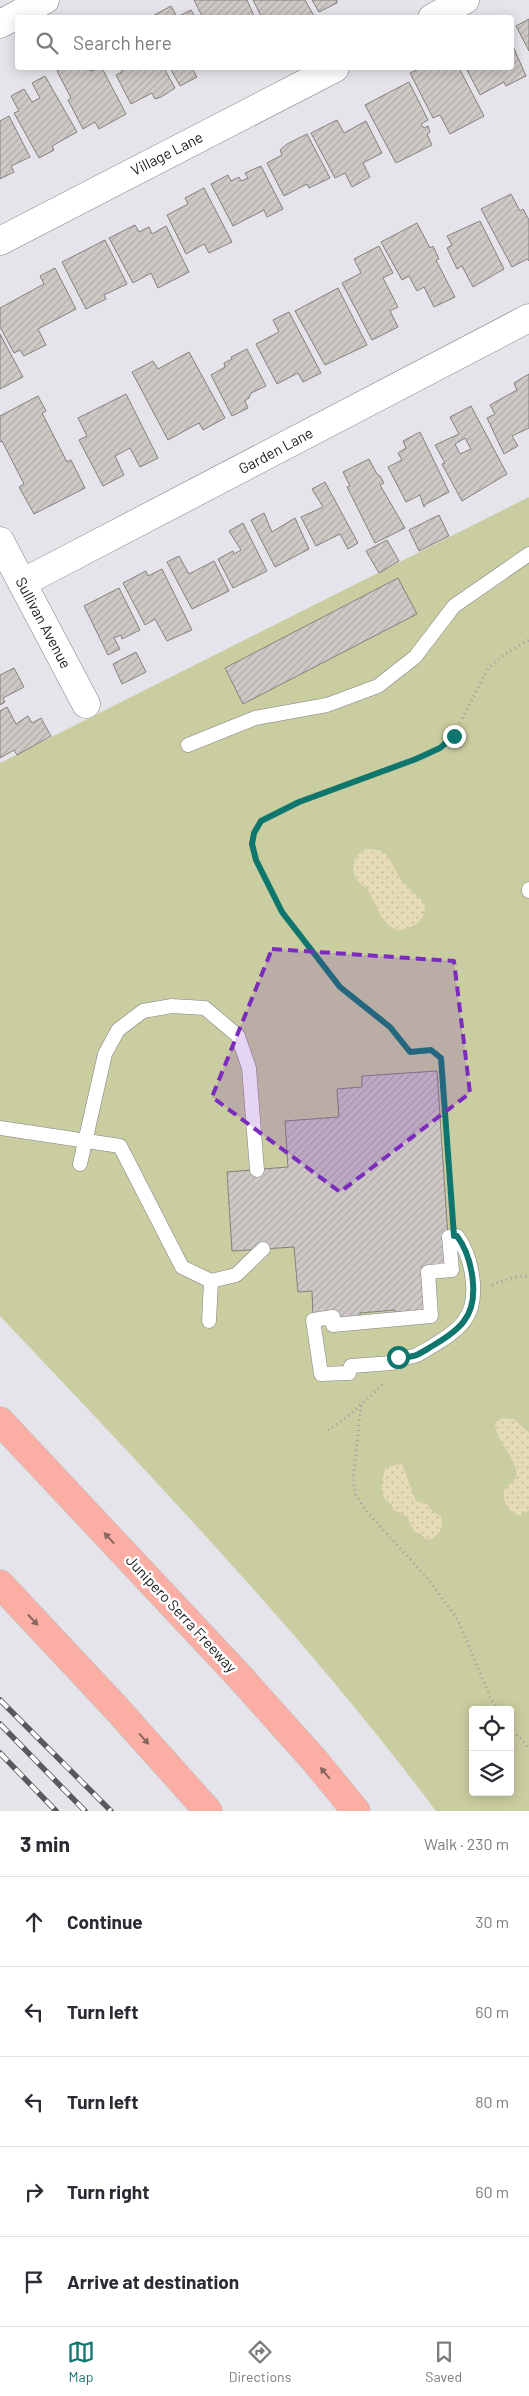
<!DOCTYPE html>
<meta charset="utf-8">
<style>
:root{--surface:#fff;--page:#f2f2f3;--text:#2b2b33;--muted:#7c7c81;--line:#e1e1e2;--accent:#0f766e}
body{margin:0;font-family:Barlow,sans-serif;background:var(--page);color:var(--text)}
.controls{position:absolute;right:15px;bottom:15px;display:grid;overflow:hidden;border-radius:5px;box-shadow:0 2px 12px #0003}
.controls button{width:45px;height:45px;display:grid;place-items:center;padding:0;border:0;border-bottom:1px solid var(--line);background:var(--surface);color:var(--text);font:25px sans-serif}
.stop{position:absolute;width:15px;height:15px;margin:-11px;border:4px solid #0f766e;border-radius:50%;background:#fff}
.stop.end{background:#0f766e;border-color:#fff;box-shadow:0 1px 5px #0008}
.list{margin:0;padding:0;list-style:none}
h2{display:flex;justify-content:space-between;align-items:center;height:65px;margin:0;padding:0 20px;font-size:21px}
h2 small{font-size:16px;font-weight:400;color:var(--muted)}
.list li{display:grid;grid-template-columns:32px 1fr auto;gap:15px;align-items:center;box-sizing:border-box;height:90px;padding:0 20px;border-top:1px solid var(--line)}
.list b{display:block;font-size:19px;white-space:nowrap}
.list em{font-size:16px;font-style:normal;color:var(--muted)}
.icon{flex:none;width:28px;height:28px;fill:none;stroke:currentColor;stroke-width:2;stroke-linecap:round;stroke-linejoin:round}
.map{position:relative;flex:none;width:529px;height:1811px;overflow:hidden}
.search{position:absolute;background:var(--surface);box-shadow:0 2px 12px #0003;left:15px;right:15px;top:15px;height:55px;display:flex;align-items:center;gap:12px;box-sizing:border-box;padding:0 18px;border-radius:5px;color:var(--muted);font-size:19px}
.sheet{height:515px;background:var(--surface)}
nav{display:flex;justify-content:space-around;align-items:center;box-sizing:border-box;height:70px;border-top:1px solid var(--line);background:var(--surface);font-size:14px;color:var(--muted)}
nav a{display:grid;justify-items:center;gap:2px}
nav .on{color:var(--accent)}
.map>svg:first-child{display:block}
.green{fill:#cacd9f;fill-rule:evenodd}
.sand{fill:url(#sand-dots)}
.building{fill:url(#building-hatch);stroke:#85807d;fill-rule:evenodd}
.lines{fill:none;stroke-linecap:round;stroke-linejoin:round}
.service-casing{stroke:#818186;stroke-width:15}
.minor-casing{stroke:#818186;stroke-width:29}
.tertiary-casing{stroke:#818186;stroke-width:29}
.motorway-casing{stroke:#bfbfc0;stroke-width:29}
.path{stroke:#9e9ea2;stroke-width:3;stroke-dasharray:1 4;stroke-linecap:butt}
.service{stroke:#fff;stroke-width:14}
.minor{stroke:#fff;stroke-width:28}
.tertiary{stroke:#fff;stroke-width:28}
.motorway{stroke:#fbafa4;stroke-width:28}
.rail-casing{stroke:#59595c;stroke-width:5.5}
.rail{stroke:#fff;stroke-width:4;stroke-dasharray:11;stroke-linecap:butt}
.oneway{fill:#8b6560}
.route{stroke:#0f766e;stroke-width:6}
.marked{fill:#7b2cbf;fill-opacity:0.2;stroke:#7b2cbf;stroke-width:4;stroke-dasharray:10 6;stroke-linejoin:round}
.labels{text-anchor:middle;stroke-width:5;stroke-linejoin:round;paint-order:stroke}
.street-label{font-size:15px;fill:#1b1b1d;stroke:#fff}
</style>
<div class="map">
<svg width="529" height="1811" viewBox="0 0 529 1811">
<defs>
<pattern id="sand-dots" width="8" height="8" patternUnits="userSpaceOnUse" patternTransform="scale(1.25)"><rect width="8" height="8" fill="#e5dbb6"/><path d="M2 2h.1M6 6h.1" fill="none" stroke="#c4bb9c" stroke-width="1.8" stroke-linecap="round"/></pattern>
<pattern id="building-hatch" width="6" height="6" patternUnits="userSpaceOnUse" patternTransform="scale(1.25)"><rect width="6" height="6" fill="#cfc9c6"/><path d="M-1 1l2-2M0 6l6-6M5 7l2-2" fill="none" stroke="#b1acaa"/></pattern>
</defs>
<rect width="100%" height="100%" fill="#e4e4ea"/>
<path class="green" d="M 529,497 L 529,1811 L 436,1811 C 304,1635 151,1476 0,1316 L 0,763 ZM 473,1710 L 510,1710 L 510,1792 L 473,1792 Z"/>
<g class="sand">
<path d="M 367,849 C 373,850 381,849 386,854 C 390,859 397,874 402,881 C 412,895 438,902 417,924 L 400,931 C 380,925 377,904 367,889 C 365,886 360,884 358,881 C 349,871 354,852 367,849 Z"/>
<path d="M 502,1418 L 514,1419 L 529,1433 L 529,1510 L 521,1515 C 509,1514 502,1502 504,1490 C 507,1486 513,1483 515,1479 C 523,1465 495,1441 495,1423 Z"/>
<path d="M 402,1464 L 416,1501 L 427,1504 L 433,1512 L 441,1516 C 444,1527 440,1534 430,1540 L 425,1539 L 421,1534 L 414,1532 L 407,1517 L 394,1510 C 390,1501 389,1504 384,1498 C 380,1493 383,1472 386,1467 Z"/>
</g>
<g class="building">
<polygon points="194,0 247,0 255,18 203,18"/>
<polygon points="253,0 305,0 314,16 262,18"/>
<polygon points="312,0 337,0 337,3 319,12"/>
<polygon points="171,6 177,17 191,10 196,18 149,18"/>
<polygon points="529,19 529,51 516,26"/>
<polygon points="512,44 526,76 506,86 504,82 480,95 466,68 512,68"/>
<polygon points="63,68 88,68 90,71 102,68 126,114 99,129 95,122 83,129 68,100 71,98 57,71"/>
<polygon points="120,68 164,68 175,88 161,97 155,99 152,93 131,104 116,75 122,72"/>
<polygon points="170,68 192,68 197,77 180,86"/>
<polygon points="421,68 459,68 484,116 450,134 440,115 433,118 410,73"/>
<polygon points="45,76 77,132 52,146 54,150 39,158 14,113 19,111 11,96 24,89 32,102 40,98 32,83"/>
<polygon points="409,82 428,120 421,124 424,128 428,126 430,132 427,134 432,145 396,163 365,105"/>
<polygon points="9,116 30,157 11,166 14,172 0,179 0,121"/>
<polygon points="337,120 344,133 366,121 382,153 363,163 370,177 352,187 345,173 335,178 311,133"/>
<polygon points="307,134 330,178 309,188 307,184 284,196 267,163 282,155 280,150 287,144"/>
<polygon points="261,166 283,209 267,217 264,210 233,226 211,184 228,175 231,181 239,177 241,181 248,178 245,173"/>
<polygon points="204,188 232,242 209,253 204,244 186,254 167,215 188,204 185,198"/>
<polygon points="511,194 520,211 523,209 529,220 529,261 527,259 512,267 481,209"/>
<polygon points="480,221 504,269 473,287 462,266 457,269 447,248 452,245 447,236"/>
<polygon points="417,223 430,248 433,246 439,259 436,260 455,297 434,307 424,287 417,291 409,276 402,280 381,242"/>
<polygon points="135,225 139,232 149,227 152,234 166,226 189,272 158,288 151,273 133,283 109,238"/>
<polygon points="105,240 127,284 104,295 106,299 86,309 62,262"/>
<polygon points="379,246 393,273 383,278 398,307 390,311 398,327 372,340 342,283 361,273 354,259"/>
<polygon points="55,268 76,309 38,329 46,345 24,356 20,350 14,353 0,327 0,308 44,284 40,276"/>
<polygon points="338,288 367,345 325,365 295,311"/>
<polygon points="289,312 321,373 303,382 298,373 277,384 256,344 279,332 273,320"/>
<polygon points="0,334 23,377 0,389"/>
<polygon points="247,349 266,386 251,393 249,398 245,401 248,408 232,416 211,375 225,367 224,363 232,359 231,357"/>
<polygon points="189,352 225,418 203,430 199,423 168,440 132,372 153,361 158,369"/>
<polygon points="529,374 529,428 512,436 518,446 504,454 487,418 495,414 490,405 517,390 514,383"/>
<polygon points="126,394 158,458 140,467 130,448 115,456 124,475 103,486 79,440 87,436 78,418"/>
<polygon points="38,396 46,411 42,413 67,462 71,460 85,488 34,514 19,487 24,484 2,441 0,442 0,416"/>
<path d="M 471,406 L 507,474 L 462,501 L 442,464 L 445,463 L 435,445 L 459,434 L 450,417 ZM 465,438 L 471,449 L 460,454 L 455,444 Z"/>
<polygon points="420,432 449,492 426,504 424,507 420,495 406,502 388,467 402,460 398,453 406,448 403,441"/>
<polygon points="369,459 377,474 380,476 384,483 380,485 405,528 375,543 347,487 350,486 343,472"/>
<polygon points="325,482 358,543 348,549 340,534 316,546 301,517 323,507 312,489"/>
<polygon points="264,513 272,532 295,518 309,549 275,567 251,520"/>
<polygon points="439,515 449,536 419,551 409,530"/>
<polygon points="243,523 267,571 233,588 218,559 233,551 234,554 241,550 229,531"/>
<polygon points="387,540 399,561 379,573 366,551"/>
<polygon points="179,556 189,574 214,561 229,591 192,609 167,562"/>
<polygon points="162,569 192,630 167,641 155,619 145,625 123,583 146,571 148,576"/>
<polygon points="398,578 417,614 243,704 225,668"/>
<polygon points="119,588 140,630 122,639 121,635 114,638 120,649 108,655 84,606"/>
<polygon points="136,652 146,672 122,684 113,664"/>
<polygon points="14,668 24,687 3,698 5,702 0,705 0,675"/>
<polygon points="7,707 16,724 28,716 32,723 41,718 51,736 17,755 14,750 0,758 0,711"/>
<polygon points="437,1071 450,1267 424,1269 428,1314 396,1317 395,1310 360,1313 360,1319 335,1321 313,1317 312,1291 298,1292 294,1247 232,1251 227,1172 288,1167 285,1121 339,1117 337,1089 362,1087 362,1076"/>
</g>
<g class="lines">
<defs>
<g id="service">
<polyline points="188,745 255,718 327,705 378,686 415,657 454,606 529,554"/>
<polyline points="529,889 529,891"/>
<polyline points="0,1128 120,1146 182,1267 211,1281 236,1275 263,1249"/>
<polyline points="80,1164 105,1054 118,1030 143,1011 172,1006 205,1008 238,1036 249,1068 257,1170"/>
<path d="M 457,1236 C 472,1256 481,1300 464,1321 C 457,1331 444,1339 434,1345 C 419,1354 416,1358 399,1357 L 392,1363 L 351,1366 L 349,1373 L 321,1374 L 313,1320 L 333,1317 L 333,1325 L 431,1316 L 428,1272 L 452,1270 L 449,1237 Z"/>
<polyline points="209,1321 211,1281"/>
</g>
<g id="minor">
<polyline points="432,18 465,0"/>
<polyline points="0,241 335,68"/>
<polyline points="0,541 86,704"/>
<polyline points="22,583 529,318"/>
</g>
<polyline id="tertiary" points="0,24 45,0"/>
<g id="motorway">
<polyline points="0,1421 240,1677 315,1761 356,1811"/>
<polyline points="0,1584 116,1708 208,1811"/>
</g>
</defs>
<use href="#service" class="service-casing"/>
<use href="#minor" class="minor-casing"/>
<use href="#tertiary" class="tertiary-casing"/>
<use href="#motorway" class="motorway-casing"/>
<g class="path">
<polyline points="453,1217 441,1058 431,1050 410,1052 390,1027 341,987 282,911 256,860 251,844 254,833 261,821 299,802 440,748 453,736 489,667 505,654 529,640"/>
<polyline points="492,1285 514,1277 529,1276"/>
<polyline points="361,1405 353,1480 356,1495 366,1511 429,1580 458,1620 491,1699 499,1710"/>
<polyline points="328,1430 350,1415 383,1384"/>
<polyline points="510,1727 529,1748"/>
</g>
<use href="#service" class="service"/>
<use href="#minor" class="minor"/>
<use href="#tertiary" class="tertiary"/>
<use href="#motorway" class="motorway"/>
<defs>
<g id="rail">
<polyline points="0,1700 111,1811"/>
<polyline points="0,1724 85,1811"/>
<polyline points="0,1753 56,1811"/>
</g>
</defs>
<use href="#rail" class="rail-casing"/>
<use href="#rail" class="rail"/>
</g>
<defs><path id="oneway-solid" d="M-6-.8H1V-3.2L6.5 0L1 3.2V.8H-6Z" transform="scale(1.25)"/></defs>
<g class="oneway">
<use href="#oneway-solid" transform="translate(109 1538) rotate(-133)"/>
<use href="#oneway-solid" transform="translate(33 1620) rotate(47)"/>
<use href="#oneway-solid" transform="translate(144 1739) rotate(48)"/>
<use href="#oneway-solid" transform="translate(325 1773) rotate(-130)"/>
</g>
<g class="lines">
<path class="route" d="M 398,1357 C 416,1358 419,1354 434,1345 C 444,1339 457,1331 464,1321 C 481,1300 472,1256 457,1236 L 454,1236 L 441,1058 L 431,1050 L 410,1052 L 390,1027 L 340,987 L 282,912 L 256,860 L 252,844 L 254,833 L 261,821 L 299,802 L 416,759 L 440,748 L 454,736"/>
</g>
<path class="marked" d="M 272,949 L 454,961 L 470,1093 L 340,1192 L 212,1097 Z"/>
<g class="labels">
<g class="street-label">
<text transform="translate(167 154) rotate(-27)" y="5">Village Lane</text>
<text transform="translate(276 451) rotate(-28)" y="5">Garden Lane</text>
<text transform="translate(43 623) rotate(62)" y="5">Sullivan Avenue</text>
<text transform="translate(181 1614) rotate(47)" y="5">Junipero Serra Freeway</text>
</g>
</g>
</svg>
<div class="controls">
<button><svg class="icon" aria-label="locate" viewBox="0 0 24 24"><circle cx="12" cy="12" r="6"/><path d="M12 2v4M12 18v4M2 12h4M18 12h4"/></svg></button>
<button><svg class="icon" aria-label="layers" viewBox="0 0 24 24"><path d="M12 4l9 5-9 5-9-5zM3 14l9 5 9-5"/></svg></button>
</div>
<div class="stop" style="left:398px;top:1357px"></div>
<div class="stop end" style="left:454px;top:736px"></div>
<div class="search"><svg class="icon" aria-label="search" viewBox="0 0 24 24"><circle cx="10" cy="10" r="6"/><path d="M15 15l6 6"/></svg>Search here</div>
</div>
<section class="sheet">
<h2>3 min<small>Walk · 230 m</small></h2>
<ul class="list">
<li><svg class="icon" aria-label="ahead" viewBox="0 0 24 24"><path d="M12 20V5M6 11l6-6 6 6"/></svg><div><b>Continue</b></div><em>30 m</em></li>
<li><svg class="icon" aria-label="left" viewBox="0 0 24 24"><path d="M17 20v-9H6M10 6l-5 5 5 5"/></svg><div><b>Turn left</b></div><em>60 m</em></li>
<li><svg class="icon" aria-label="left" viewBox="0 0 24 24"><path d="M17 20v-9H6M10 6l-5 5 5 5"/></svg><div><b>Turn left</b></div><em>80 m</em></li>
<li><svg class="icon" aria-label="right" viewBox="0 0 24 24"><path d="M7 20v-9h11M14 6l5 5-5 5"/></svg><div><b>Turn right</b></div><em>60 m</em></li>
<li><svg class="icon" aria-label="arrive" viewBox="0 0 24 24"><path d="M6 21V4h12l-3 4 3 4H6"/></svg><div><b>Arrive at destination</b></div></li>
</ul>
</section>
<nav>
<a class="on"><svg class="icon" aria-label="map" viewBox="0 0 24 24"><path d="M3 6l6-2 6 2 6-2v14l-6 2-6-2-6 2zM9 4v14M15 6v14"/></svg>Map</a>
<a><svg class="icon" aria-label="directions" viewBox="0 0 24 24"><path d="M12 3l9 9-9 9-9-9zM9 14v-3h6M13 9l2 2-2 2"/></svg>Directions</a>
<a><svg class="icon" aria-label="saved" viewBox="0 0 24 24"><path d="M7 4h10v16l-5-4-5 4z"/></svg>Saved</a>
</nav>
